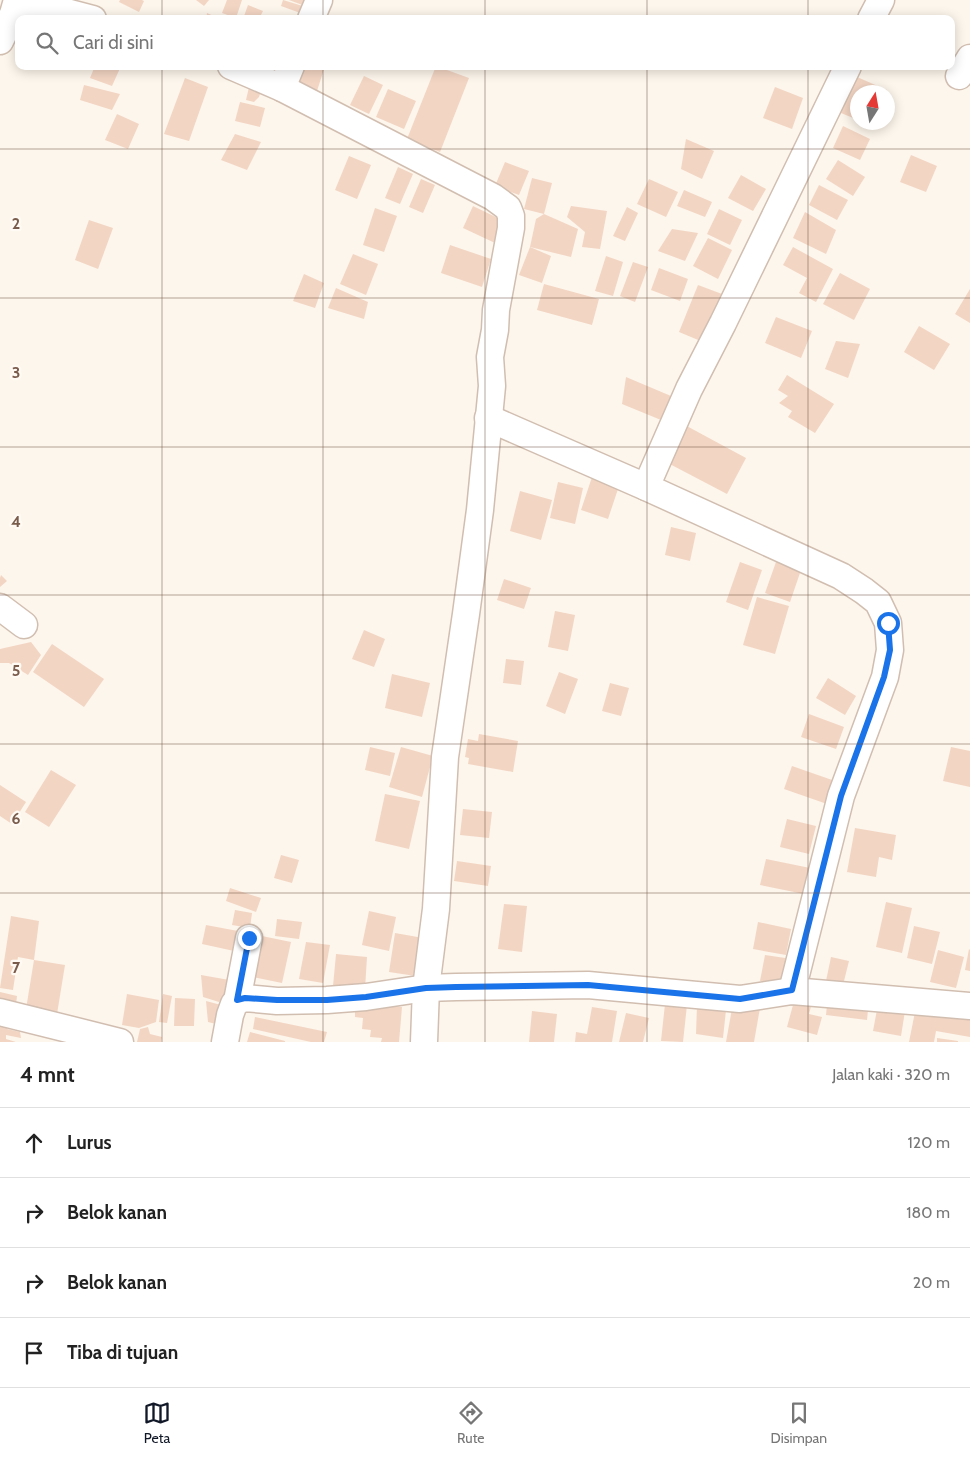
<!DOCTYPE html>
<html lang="id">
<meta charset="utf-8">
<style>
:root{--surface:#fff;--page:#f6f6f6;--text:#222;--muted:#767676;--line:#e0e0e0;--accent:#111827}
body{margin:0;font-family:Cabin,sans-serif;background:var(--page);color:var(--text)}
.compass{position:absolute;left:850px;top:85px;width:45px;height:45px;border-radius:50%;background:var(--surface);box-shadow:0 2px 12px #0003;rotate:11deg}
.stop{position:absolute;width:15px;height:15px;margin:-11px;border:4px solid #1a73e8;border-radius:50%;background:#fff}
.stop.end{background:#1a73e8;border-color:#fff;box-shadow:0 1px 5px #0008}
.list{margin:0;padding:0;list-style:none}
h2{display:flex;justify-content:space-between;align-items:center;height:65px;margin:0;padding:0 20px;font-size:21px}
h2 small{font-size:16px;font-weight:400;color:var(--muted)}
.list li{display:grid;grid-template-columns:32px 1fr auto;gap:15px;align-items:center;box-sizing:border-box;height:70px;padding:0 20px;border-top:1px solid var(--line)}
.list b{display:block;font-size:19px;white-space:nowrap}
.list em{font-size:16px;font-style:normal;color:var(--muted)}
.icon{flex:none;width:28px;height:28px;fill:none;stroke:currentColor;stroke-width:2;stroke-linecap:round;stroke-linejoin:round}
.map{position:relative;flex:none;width:970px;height:1042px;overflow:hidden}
.search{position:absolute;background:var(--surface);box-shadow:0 2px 12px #0003;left:15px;right:15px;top:15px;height:55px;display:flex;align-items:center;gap:12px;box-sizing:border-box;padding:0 18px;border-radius:10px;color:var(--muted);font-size:19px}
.sheet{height:345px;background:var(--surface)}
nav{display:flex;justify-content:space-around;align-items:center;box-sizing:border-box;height:70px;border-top:1px solid var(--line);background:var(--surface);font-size:14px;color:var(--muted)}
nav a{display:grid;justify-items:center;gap:2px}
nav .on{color:var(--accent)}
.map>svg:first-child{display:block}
.building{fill:#f3d5c3}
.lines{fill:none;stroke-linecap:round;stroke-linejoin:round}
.minor-casing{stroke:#d1beb0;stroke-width:29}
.minor{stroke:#fff;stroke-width:26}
.route{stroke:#1a73e8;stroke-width:6}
.grid{fill:none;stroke:#7a5c4d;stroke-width:1;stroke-opacity:0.55}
.grid-label{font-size:16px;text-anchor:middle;font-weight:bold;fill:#7a5c4d;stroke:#fffaf3;stroke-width:4.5;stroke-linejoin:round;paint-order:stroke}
</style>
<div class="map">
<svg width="970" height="1042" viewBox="0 0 970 1042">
<rect width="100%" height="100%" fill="#fdf6ec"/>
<g class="building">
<polygon points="120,0 142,0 144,1 139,12 119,2"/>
<polygon points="196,0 209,0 204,6"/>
<polygon points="227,0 242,0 236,18 222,13"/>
<polygon points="283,0 306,7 303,14 281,6"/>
<polygon points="289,0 307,0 305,6"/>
<polygon points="248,5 263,11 259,19 243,19"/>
<polygon points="207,13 220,19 206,19"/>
<polygon points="95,66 121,66 112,86 90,78"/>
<polygon points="296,66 325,66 317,91 289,75"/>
<polygon points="436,66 469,78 440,152 407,139"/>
<polygon points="364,76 383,85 369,114 350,105"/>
<polygon points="857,77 887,90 885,92 858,92 858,120 841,113"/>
<polygon points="185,78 208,87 189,141 164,134"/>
<polygon points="84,85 120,94 112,110 80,100"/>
<polygon points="249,87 261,91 259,97 254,102 246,100"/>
<polygon points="775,87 803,98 792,129 763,118"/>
<polygon points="388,89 416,101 404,129 376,117"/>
<polygon points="240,102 265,108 260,127 235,121"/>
<polygon points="117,114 139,124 128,149 105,140"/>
<polygon points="843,126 870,139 860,160 833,148"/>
<polygon points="235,134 261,142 247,170 221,160"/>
<polygon points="686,139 714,151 702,179 681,169"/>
<polygon points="911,155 937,166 926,192 900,182"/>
<polygon points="349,156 371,165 357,199 335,190"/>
<polygon points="838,160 865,177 853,196 826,179"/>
<polygon points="505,162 529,171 519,195 495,186"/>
<polygon points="398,167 413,174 400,204 385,198"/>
<polygon points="741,175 766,189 753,211 728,198"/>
<polygon points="532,178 552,183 544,214 524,209"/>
<polygon points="421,179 435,185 423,213 409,207"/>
<polygon points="649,179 678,192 666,217 637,204"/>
<polygon points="819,185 848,200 837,220 809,205"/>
<polygon points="684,190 712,202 705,217 677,206"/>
<polygon points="473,206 506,222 495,243 463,228"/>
<polygon points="571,206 607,211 600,249 582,247 585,232 567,217"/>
<polygon points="627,207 638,213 625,241 613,236"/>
<polygon points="375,208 397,216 384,252 363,245"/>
<polygon points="719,209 742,220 730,245 707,234"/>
<polygon points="805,212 836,230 826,254 793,238"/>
<polygon points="544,214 578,229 571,257 530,247 536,219"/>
<polygon points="89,220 113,228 98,269 75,260"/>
<polygon points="672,229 698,233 685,261 658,251"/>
<polygon points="708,238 732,250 718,279 693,266"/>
<polygon points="450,245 491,259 482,287 441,273"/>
<polygon points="530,247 551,256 542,283 519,275"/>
<polygon points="793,247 833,269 816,302 799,293 807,278 783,265"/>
<polygon points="353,254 378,264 366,295 340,284"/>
<polygon points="606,256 623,262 613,296 595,291"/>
<polygon points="633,262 648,267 635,302 620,296"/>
<polygon points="659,268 688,279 680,301 651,290"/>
<polygon points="840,273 870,289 854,320 823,304"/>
<polygon points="304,274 324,283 315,308 293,301"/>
<polygon points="544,284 599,299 592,325 537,310"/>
<polygon points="698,285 722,294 703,342 679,332"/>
<polygon points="336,288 368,302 364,319 328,308"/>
<polygon points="970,289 970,323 955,314"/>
<polygon points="776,317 812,331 801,358 765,343"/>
<polygon points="919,326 950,344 934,370 904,352"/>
<polygon points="836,341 860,344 848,378 825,369"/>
<polygon points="787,375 834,404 815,433 788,417 792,411 779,403 788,396 778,390"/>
<polygon points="626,377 671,396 661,420 622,404"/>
<polygon points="683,424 746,458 727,494 664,461"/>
<polygon points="592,477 619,486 608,519 581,510"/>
<polygon points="558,482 583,488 575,524 550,518"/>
<polygon points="520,491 552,500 541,540 510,531"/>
<polygon points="671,527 696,533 690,561 665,555"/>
<polygon points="740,562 762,570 748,610 726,602"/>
<polygon points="776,562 801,570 790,602 765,593"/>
<polygon points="1,575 7,581 0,587 0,578"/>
<polygon points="504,579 531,588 524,609 497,600"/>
<polygon points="757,597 789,606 775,654 743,645"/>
<polygon points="555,611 575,615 568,651 548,647"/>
<polygon points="364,630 385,639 374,667 352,659"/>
<polygon points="31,642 41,655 28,675 9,663 0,663 0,649"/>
<polygon points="52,644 104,679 84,707 33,672"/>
<polygon points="506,659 524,661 521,685 503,683"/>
<polygon points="559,672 578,679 565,714 546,706"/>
<polygon points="392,674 430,683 422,717 385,708"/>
<polygon points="828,678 856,696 845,715 816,698"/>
<polygon points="610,683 629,688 621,716 602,711"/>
<polygon points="809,714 844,727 836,749 801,737"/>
<polygon points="479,734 518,741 513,772 468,764 469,758 465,757 468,739 478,741"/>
<polygon points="370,747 395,753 390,776 365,770"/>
<polygon points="401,747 433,756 422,797 389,787"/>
<polygon points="951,747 970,751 970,787 943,781"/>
<polygon points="792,766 835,781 827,804 784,789"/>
<polygon points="51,770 76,785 49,827 25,812"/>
<polygon points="0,785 26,802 12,824 0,816"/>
<polygon points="385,794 420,801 409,849 375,841"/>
<polygon points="463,809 492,812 489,838 460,835"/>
<polygon points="787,819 816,826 809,854 780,847"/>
<polygon points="855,828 896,835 892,860 879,857 876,877 847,872"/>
<polygon points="281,855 299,860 292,883 274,878"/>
<polygon points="766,859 815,869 809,895 760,885"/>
<polygon points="457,861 491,866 488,886 454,881"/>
<polygon points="230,888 261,898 256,912 226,901"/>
<polygon points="886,902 912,908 902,953 876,947"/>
<polygon points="504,904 527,906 522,952 498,949"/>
<polygon points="235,910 252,913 250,928 232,925"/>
<polygon points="369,911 396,917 389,951 362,945"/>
<polygon points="11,916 39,921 34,960 18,957 13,990 0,988"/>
<polygon points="277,919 302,922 299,939 275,936"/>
<polygon points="758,922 791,929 786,955 753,949"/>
<polygon points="206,925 238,931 234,951 202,944"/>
<polygon points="914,926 940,932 932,964 907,958"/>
<polygon points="395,933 429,939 422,977 389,972"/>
<polygon points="262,936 291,942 282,983 253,977"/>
<polygon points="306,942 330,945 323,983 299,979"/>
<polygon points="969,949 970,950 970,971 965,970"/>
<polygon points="938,950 964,957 956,988 930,982"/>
<polygon points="336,954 367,957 365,989 333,986"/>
<polygon points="765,955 792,959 788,985 760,981"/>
<polygon points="831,957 849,961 843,985 826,981"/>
<polygon points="34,960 65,965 57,1014 26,1009"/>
<polygon points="201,975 235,981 219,1002 203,997"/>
<polygon points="0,992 17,996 16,1004 0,1001"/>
<polygon points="127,994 159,1000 156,1022 139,1028 122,1025"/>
<polygon points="163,994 172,996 167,1023 159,1022"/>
<polygon points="796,994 813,999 809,1014 822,1017 817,1035 787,1027"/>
<polygon points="828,995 869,1000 867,1020 826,1015"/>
<polygon points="175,998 195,999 194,1026 174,1026"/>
<polygon points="879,999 906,1005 901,1036 873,1031"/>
<polygon points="206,1001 221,1005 216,1024 208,1022"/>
<polygon points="331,1001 402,1007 399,1042 381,1042 382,1038 370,1037 371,1030 362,1029 363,1018 355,1017 355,1012 330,1009"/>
<polygon points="733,1003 760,1008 754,1042 726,1042"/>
<polygon points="665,1004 687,1005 683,1042 661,1041"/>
<polygon points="697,1006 726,1010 723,1038 696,1034"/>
<polygon points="592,1007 617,1011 612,1042 575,1042 576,1032 587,1034"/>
<polygon points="916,1007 970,1017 970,1037 936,1031 934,1042 909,1042"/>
<polygon points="532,1011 557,1014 554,1042 529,1042"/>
<polygon points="626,1013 649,1018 643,1042 619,1042"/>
<polygon points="255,1017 327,1032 324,1042 311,1042 253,1029"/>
<polygon points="8,1021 7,1029 20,1032 21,1038 6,1035 6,1039 16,1042 0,1042 0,1023"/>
<polygon points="148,1027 150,1034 162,1037 161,1042 137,1042 140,1029"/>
<polygon points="250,1032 285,1041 285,1042 247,1042"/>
<polygon points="937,1038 958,1041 958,1042 937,1042"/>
</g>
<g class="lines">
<defs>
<g id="minor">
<polyline points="20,0 93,19"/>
<polyline points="311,19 319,0"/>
<polyline points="871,19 881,0"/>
<polyline points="0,41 13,14 17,0"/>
<polyline points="231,66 282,88 493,197 508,208 511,216 511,228 496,310 495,330 490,357 492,386 480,510 466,614 445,757 436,909 426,988 424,1042"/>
<polyline points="959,76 970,58"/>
<polyline points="282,88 291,66"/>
<polyline points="488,418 646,487 841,576 864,591 878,602 888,623 890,650 885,677 841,796 792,991"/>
<polyline points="646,487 689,389 723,323 848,66"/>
<polyline points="0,607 24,625"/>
<polyline points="237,1001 249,938"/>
<polyline points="0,1012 120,1042"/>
<polyline points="225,1042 230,1015 234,1004 237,1001 245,998 277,1001 327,1000 366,997 426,988 456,987 588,985 740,999 792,991 970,1006"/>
</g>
</defs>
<use href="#minor" class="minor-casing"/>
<use href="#minor" class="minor"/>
</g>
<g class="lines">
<polyline class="route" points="249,938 237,1000 245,998 277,1000 327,1000 366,997 426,988 456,987 588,985 740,999 792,990 841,796 884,677 890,650 888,623"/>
</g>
<path class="grid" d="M 162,0 L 162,19M 323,0 L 323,19M 485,0 L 485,19M 647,0 L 647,19M 808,0 L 808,19M 162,66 L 162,1042M 323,66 L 323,1042M 485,66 L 485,1042M 647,66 L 647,1042M 808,66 L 808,1042M 0,149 L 970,149M 0,298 L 970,298M 0,447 L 970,447M 0,595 L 970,595M 0,744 L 970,744M 0,893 L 970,893"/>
<g class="grid-label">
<text x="16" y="229">2</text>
<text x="16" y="378">3</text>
<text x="16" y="527">4</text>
<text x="16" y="676">5</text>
<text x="16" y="824">6</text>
<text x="16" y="973">7</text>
</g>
</svg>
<svg class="compass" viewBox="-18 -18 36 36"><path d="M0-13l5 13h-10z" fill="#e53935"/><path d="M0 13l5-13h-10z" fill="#767676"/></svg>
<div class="stop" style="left:888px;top:623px"></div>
<div class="stop end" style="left:249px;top:938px"></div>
<div class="search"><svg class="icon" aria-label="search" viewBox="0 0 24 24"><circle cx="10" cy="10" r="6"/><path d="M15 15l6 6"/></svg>Cari di sini</div>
</div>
<section class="sheet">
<h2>4 mnt<small>Jalan kaki · 320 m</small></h2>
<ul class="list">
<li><svg class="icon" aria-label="ahead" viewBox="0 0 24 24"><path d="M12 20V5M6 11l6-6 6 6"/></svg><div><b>Lurus</b></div><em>120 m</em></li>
<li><svg class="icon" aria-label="right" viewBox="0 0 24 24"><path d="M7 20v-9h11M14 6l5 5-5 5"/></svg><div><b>Belok kanan</b></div><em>180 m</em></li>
<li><svg class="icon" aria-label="right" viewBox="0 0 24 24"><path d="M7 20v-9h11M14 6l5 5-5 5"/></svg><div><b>Belok kanan</b></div><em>20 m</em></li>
<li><svg class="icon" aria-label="arrive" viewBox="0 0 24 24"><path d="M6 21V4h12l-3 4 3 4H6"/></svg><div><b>Tiba di tujuan</b></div></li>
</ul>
</section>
<nav>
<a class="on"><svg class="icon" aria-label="map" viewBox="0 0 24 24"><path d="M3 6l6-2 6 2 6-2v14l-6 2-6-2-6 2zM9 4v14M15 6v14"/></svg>Peta</a>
<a><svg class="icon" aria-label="directions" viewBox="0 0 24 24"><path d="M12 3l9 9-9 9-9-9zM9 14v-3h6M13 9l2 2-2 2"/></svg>Rute</a>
<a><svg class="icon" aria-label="saved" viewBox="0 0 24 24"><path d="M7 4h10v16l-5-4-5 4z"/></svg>Disimpan</a>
</nav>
